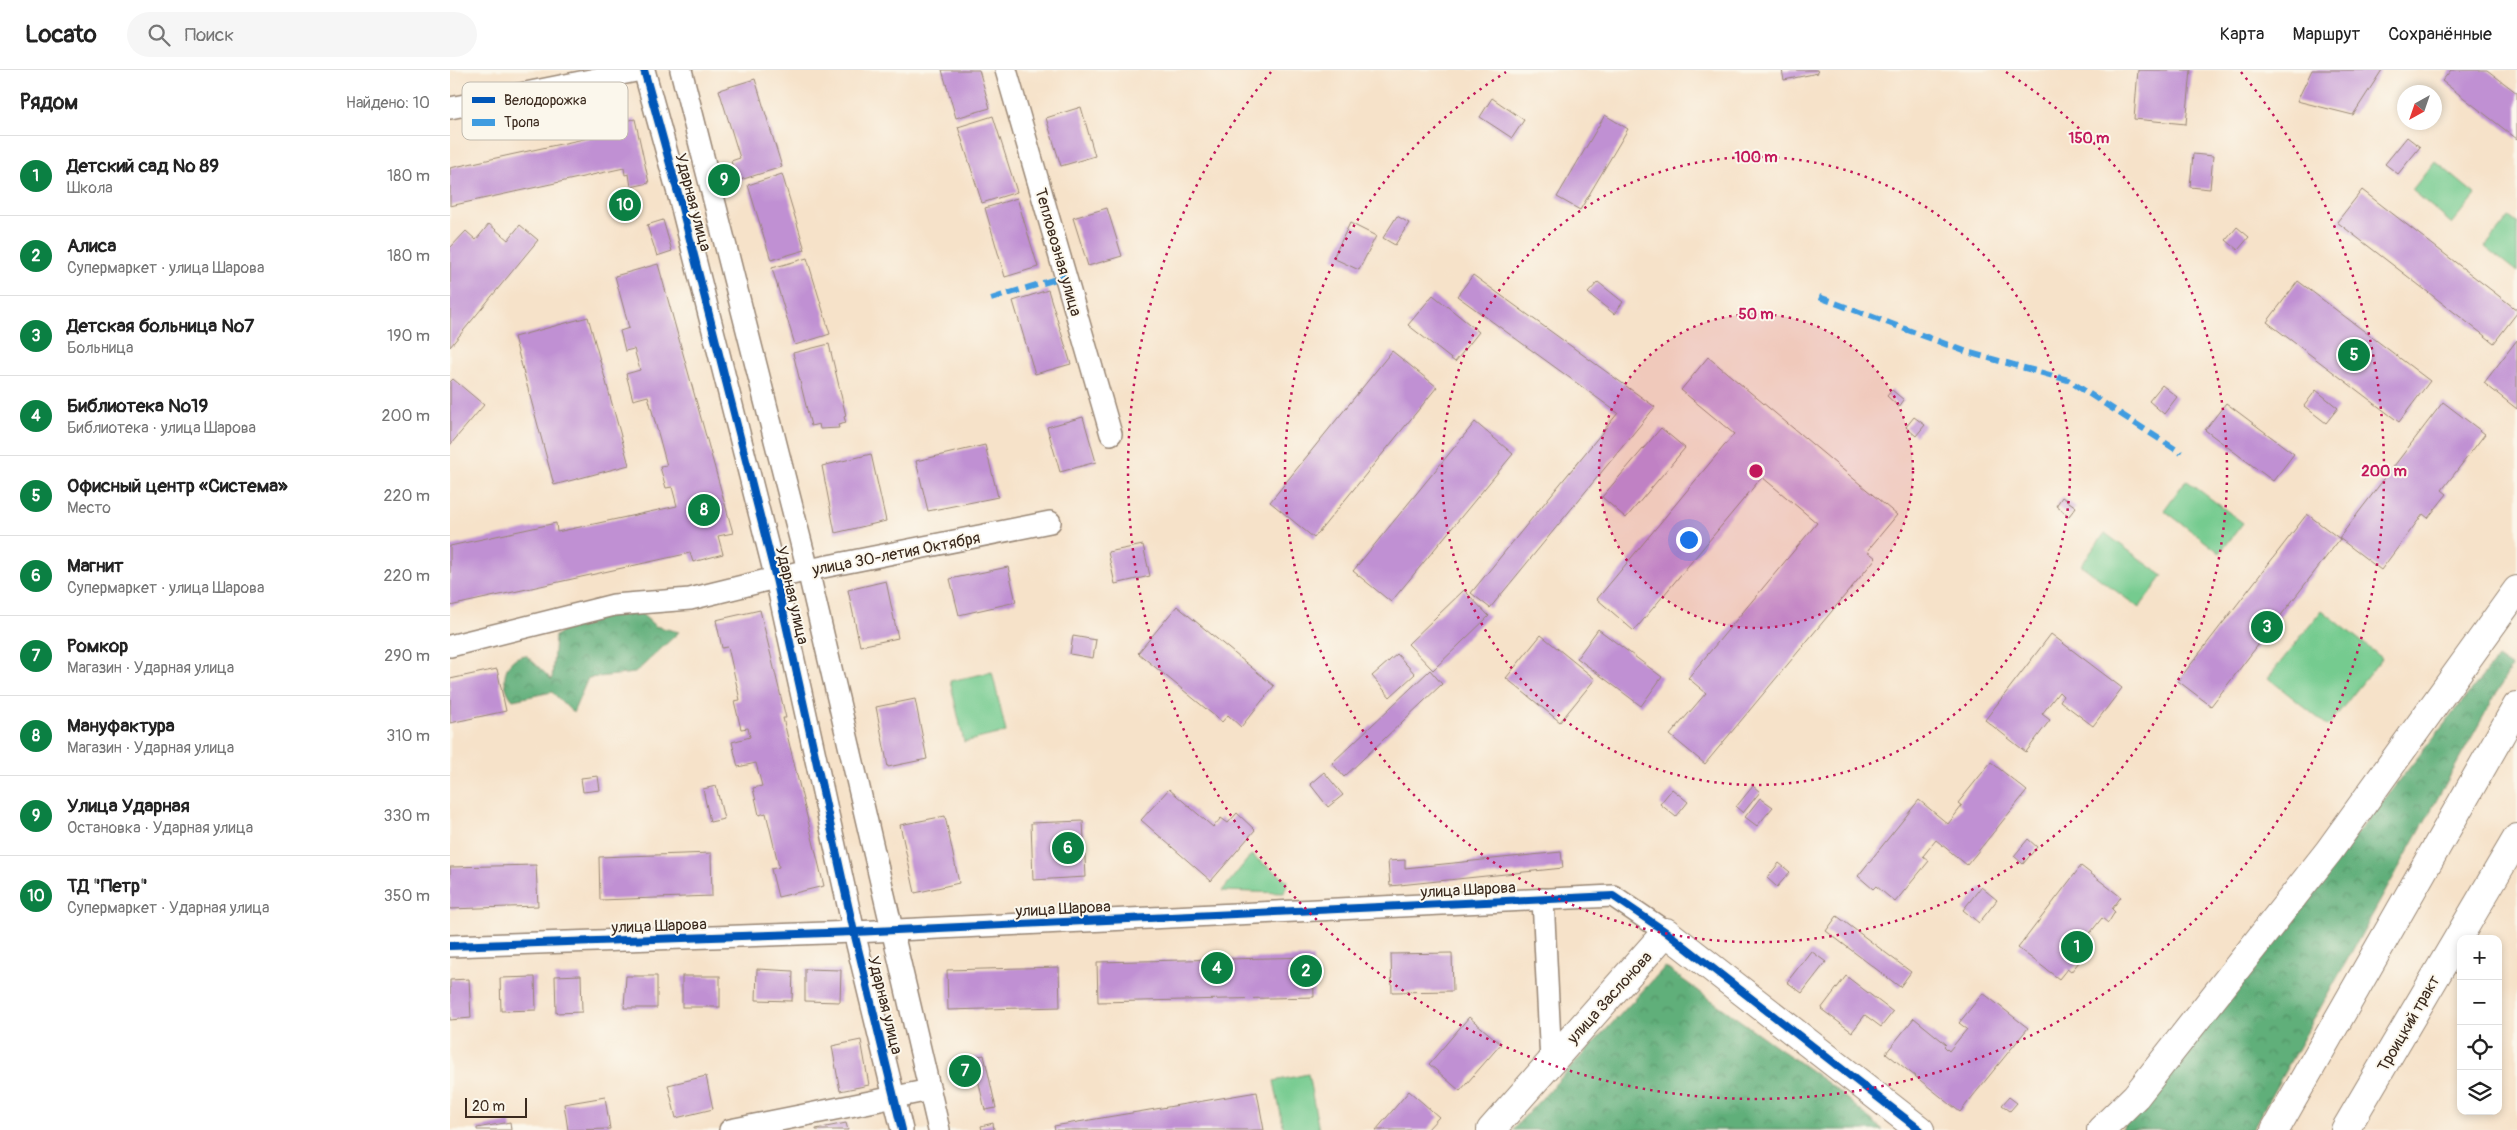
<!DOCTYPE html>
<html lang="ru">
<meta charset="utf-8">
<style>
:root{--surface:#fff;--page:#f6f6f6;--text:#222;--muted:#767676;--line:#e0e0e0;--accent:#0b8043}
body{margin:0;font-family:Pangolin,sans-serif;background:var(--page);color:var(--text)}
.controls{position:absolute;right:15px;bottom:15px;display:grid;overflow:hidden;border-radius:10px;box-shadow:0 2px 8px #0003}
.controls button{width:45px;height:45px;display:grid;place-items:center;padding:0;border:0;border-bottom:1px solid var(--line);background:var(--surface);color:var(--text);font:25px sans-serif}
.compass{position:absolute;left:1947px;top:15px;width:45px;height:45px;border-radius:50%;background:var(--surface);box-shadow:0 2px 8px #0003;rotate:220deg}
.scale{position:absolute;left:15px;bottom:12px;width:62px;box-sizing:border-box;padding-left:5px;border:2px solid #3b2a1e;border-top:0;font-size:14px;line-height:18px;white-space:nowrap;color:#3b2a1e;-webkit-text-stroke:4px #fbf7ec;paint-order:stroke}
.you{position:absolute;left:1238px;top:469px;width:18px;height:18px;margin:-12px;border:4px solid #fff;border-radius:50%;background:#1a73e8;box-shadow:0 0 0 8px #1a73e833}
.badge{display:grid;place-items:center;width:32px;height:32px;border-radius:50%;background:var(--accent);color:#fff;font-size:16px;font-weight:700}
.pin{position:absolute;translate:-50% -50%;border:2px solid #fff;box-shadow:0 1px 5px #0006}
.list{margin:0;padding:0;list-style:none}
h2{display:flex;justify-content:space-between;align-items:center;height:65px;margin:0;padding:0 20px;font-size:21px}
h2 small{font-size:16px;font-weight:400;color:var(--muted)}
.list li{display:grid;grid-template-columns:32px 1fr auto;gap:15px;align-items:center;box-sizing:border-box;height:80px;padding:0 20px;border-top:1px solid var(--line)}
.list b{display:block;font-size:19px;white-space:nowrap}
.list p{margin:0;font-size:16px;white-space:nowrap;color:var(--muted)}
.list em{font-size:16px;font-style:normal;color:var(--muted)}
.icon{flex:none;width:28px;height:28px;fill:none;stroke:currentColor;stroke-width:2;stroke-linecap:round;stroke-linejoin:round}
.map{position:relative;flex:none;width:2067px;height:1060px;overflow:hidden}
header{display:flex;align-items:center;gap:30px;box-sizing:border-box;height:70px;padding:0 25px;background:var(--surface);border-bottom:1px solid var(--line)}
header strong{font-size:24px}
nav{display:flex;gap:28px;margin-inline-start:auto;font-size:18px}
.search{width:350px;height:45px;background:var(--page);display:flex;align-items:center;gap:12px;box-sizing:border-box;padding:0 18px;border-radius:28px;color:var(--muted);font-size:19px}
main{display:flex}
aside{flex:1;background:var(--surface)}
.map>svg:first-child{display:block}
.green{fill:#75cb8f;stroke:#587a56}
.forest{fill:url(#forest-crowns);stroke:#4e6c4c}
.building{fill:#c090d3}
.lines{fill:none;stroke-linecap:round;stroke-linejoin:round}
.street-casing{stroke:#988674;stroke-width:24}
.secondary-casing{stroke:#988674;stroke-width:30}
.primary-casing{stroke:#988674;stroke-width:30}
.street{stroke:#fff;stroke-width:21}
.secondary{stroke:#fff;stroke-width:28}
.primary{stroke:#fff;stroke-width:28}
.quiet{stroke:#3f9ce0;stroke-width:6;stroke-dasharray:12 6;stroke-linecap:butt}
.cycleway-casing{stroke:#fbf7ec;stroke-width:11}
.cycleway{stroke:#0057b8;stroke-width:8}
.ring{fill:none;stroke:#c2185b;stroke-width:2.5;stroke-dasharray:2.5 5}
.labels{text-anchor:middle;stroke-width:4;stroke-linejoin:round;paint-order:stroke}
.street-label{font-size:16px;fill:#3b2a1e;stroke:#fbf7ec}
.key{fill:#fbf7ec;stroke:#c1baae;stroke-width:1}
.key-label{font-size:14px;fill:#3b2a1e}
.centre{fill:#c2185b;stroke:#fbf7ec;stroke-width:2.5}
.ring-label{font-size:15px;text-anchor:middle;font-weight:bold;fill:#c2185b;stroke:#fbf7ec;stroke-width:4;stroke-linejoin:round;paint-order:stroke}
</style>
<header>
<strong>Locato</strong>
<div class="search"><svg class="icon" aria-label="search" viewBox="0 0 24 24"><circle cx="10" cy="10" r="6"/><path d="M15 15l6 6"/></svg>Поиск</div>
<nav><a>Карта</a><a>Маршрут</a><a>Сохранённые</a></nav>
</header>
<main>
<aside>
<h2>Рядом<small>Найдено: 10</small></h2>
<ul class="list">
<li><span class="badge">1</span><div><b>Детский сад № 89</b><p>Школа</p></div><em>180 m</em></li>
<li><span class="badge">2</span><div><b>Алиса</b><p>Супермаркет · улица Шарова</p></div><em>180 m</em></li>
<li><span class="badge">3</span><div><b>Детская больница №7</b><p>Больница</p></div><em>190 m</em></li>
<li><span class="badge">4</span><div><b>Библиотека №19</b><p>Библиотека · улица Шарова</p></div><em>200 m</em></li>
<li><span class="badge">5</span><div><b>Офисный центр «Система»</b><p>Место</p></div><em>220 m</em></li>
<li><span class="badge">6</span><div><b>Магнит</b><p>Супермаркет · улица Шарова</p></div><em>220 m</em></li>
<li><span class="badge">7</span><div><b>Ромкор</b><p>Магазин · Ударная улица</p></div><em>290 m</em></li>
<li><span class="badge">8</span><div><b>Мануфактура</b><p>Магазин · Ударная улица</p></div><em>310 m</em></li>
<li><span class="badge">9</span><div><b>Улица Ударная</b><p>Остановка · Ударная улица</p></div><em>330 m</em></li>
<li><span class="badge">10</span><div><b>ТД &quot;Петр&quot;</b><p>Супермаркет · Ударная улица</p></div><em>350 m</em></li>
</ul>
</aside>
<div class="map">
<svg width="2067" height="1060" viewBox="0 0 2067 1060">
<defs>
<pattern id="forest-crowns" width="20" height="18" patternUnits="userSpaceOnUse" patternTransform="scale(1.25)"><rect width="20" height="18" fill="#60af7a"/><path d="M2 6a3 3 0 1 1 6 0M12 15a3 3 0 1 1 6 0" fill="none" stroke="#508f63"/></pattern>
</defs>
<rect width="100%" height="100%" fill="#fbf7ec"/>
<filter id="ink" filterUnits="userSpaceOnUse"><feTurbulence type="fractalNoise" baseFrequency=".02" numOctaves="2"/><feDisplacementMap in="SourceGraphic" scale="10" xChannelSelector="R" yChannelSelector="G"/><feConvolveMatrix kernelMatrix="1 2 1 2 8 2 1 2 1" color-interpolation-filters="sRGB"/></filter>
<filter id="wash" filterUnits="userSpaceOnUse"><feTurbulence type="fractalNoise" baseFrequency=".0096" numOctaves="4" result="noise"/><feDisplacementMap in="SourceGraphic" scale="20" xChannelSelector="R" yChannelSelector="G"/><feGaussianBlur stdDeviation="1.12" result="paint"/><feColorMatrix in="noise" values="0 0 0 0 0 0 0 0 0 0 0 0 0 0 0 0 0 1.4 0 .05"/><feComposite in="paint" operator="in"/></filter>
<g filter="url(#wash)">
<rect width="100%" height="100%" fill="#f6e2c9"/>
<g class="green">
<polygon points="1985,91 2026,125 2002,154 1962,120"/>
<polygon points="2059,147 2067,153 2067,202 2035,177"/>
<polygon points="1736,410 1793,453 1770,483 1714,440"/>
<polygon points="1655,463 1713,506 1689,538 1631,495"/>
<polygon points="1872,540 1932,588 1878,656 1818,608"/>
<polygon points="542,602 556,662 514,672 500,611"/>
<polygon points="801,785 838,811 834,823 772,821"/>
<polygon points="858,1004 869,1060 834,1060 824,1011"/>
</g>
<g class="forest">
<path d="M 184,537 L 205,556 L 229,562 L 185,603 L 138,608 L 123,643 L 102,622 L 63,630 C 49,615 53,587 76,585 L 102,610 L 105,566 L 124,553 Z"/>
<polygon points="2047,588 2061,597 1802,1060 1671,1060"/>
<polygon points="1215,897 1382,1016 1433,1060 1062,1060"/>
</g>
<g id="blocks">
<g class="building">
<polygon points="492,0 529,0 540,38 506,48"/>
<polygon points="1332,0 1367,0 1368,3 1334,10"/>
<polygon points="1688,0 1741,0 1736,54 1684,49"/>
<polygon points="1862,0 1932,0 1903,45 1847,31"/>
<polygon points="2001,0 2037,0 2067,23 2067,69 1992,11"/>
<polygon points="305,9 332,97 287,111 281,91 290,88 269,20"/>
<polygon points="1042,28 1074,50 1062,68 1030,47"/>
<polygon points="631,37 645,86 611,96 596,48"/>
<polygon points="1155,45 1178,59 1130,140 1107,127"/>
<polygon points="543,46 567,122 532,133 508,57"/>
<polygon points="185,49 199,113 181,117 179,104 175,105 174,98 0,136 0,98 166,62 164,53"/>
<polygon points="1957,67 1970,77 1948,104 1935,94"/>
<polygon points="1743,84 1763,86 1760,119 1740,117"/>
<polygon points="332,104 355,180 321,190 298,115"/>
<polygon points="1912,120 2067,240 2067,243 2044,273 1887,152"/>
<polygon points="567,128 588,197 555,207 535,138"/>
<polygon points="657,138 672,186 638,196 623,148"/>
<polygon points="947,146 959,153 945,175 933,168"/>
<polygon points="213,150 222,181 207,186 197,155"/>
<polygon points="900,153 926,166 909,200 883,188"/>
<polygon points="39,154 58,170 70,155 88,170 0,277 0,178 16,161 26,170"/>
<polygon points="1787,157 1799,167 1788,180 1776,170"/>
<polygon points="357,188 380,264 345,275 322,198"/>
<polygon points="208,194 283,463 268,466 273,484 243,492 240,483 0,536 0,476 106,453 107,462 227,436 222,417 216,418 210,397 217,396 198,326 183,330 176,304 190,300 184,279 175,281 170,261 179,258 165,206"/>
<polygon points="1023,205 1205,337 1040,538 1021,523 1168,343 1007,226"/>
<polygon points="1848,211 1980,311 1949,352 1817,252"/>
<polygon points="1148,212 1173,232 1164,244 1138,223"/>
<polygon points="598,220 621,294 585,304 563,231"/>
<polygon points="983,225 1029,262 1005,292 958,255"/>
<polygon points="138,247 179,395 104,415 64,267"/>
<polygon points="2067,270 2067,339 2034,313"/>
<polygon points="379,274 396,346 394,347 396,353 388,355 389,358 370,359 369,354 361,356 343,283"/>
<polygon points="942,281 987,317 864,468 820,432"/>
<polygon points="1258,287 1447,445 1417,481 1426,488 1255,694 1220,665 1256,623 1238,608 1367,453 1312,407 1184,561 1147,529 1284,364 1231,320"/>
<polygon points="3,309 34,335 0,375 0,312"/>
<polygon points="1712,315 1727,327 1714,344 1699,331"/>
<polygon points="1442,320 1454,330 1449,337 1437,326"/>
<polygon points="1866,320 1888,338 1876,353 1854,336"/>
<polygon points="1993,332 2035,364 1992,420 1997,424 1978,448 1973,444 1931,500 1889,468"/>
<polygon points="1776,333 1844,384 1823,411 1755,360"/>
<polygon points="633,347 646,392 610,402 597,357"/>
<polygon points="1464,347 1475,355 1466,366 1456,357"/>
<polygon points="1025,352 1063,384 941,532 903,501"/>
<polygon points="1211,358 1235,378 1176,448 1152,427"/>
<polygon points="535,375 548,427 478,441 466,391"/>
<polygon points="421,384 436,451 385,463 372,396"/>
<polygon points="1612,427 1626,437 1619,446 1606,436"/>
<polygon points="1857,444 1890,469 1761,636 1728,611"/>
<polygon points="693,475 700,506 665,514 658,482"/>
<polygon points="558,497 566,532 509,545 500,509"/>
<polygon points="436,511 448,568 410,576 398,520"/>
<polygon points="1014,520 1039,546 983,600 958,574"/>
<polygon points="727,536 824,616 791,657 778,645 772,652 688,583"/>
<polygon points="310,540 336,648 333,648 374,816 328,827 321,799 329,797 316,743 309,745 303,718 312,716 306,693 288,697 282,672 300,667 298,658 291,659 284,631 290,630 278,577 272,578 266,550"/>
<polygon points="1148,559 1212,607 1191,636 1127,588"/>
<polygon points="1601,564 1672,618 1643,656 1610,631 1613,626 1609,622 1592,644 1600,650 1576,682 1535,650"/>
<polygon points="1091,565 1145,609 1110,652 1056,608"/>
<polygon points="623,566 646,570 643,588 620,584"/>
<polygon points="947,584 965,604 940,627 922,606"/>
<polygon points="47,599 56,641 0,653 0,609"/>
<polygon points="980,600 992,614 894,707 882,693"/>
<polygon points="465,629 477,689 438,697 426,637"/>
<polygon points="1541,692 1577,721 1517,795 1486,770 1473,786 1479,791 1445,832 1426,816 1423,819 1408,806 1469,730 1498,754 1512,736 1508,733"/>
<polygon points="874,702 893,725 878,737 860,714"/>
<polygon points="148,706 150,720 133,722 131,708"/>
<polygon points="266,716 274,749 260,752 253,719"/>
<polygon points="1303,716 1310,722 1293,743 1286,737"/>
<polygon points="719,719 763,757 771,748 778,753 787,743 805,760 761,811 691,750"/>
<polygon points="1222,719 1238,732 1226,747 1210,734"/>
<polygon points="1310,728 1323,737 1307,756 1295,747"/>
<polygon points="495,746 509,813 465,823 450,755"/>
<polygon points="633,751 636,807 583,810 581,753"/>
<polygon points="1578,769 1587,777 1573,794 1564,786"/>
<polygon points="1111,782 1113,798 940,816 938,791 955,790 955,798"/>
<polygon points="261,783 262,826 150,830 149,787"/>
<polygon points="1329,793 1340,802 1327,817 1317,808"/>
<polygon points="86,795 88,836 0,839 0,797"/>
<polygon points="1631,796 1671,827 1662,839 1665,842 1658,853 1652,848 1622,886 1629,892 1621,902 1617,899 1609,909 1568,878"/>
<polygon points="1531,817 1547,830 1529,853 1513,840"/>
<polygon points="1387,846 1461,902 1450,917 1376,861"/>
<polygon points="1361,881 1376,892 1352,923 1337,912"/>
<polygon points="1002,883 1003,921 942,922 941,884"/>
<polygon points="863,887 864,927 648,932 647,892"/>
<polygon points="609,897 610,937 498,940 497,900"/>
<polygon points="307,899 343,901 342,931 306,930"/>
<polygon points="355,899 391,900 390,932 355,931"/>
<polygon points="131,905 132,942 106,943 105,906"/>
<polygon points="176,906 207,906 207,938 174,938"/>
<rect x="232" y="906" width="38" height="31"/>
<polygon points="1396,906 1443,942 1431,957 1415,945 1402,962 1371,939"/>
<polygon points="85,907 86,940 51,941 50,908"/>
<polygon points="19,909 21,948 0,950 0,910"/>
<polygon points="1533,923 1578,958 1510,1042 1436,983 1464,948 1496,974 1494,976 1499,981 1517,959 1509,953"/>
<polygon points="1019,947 1051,974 1010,1021 979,994"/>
<polygon points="411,970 419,1015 390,1021 382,976"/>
<polygon points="534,985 546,1038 535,1040 523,987"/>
<polygon points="519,989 522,1007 512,1009 508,991"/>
<polygon points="256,1006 263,1039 226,1048 218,1015"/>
<polygon points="959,1021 989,1047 977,1060 926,1060"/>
<polygon points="807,1022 814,1060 605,1060 604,1056"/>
<polygon points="155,1027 160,1059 118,1060 114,1034"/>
<polygon points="1559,1027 1567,1033 1560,1041 1552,1035"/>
<polygon points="60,1052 61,1060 27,1060 27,1058"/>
<polygon points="396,1053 398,1060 366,1060 366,1059"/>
<polygon points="543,1053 544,1060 532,1060 531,1056"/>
</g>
</g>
</g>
<g filter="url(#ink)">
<use href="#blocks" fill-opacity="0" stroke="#988674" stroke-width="1"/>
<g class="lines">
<defs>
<g id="street">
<polyline points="194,0 231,134 326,509 404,862 452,1060"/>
<polyline points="231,0 358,500 489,1060"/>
<polyline points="556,0 661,364"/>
<polyline points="0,38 191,0"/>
<polyline points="0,576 164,535 240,529 358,500 600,452"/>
<polyline points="1093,829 1101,992"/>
<polyline points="0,876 404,862 1163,826 1216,862"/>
<polyline points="280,1060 480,1020"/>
</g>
<g id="secondary">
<polyline points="1041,1060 1216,862 1470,1060"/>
<polyline points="1651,1060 1686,1026 1879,781 2067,520"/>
<polyline points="1825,1060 2067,636"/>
</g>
<polyline id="primary" points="1895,1060 2067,768"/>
</defs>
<use href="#street" class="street-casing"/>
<use href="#secondary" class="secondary-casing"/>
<use href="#primary" class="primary-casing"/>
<use href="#street" class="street"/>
<use href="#secondary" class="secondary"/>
<use href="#primary" class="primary"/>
<g class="quiet">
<polyline points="1369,227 1517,282 1618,310 1731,383"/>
<polyline points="541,229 616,206"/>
</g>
<defs>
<g id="cycleway">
<polyline points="194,0 231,134 326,509 404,862 452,1060"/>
<polyline points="0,876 404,862 1163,826 1216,862 1470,1060"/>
</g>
</defs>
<use href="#cycleway" class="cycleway-casing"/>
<use href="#cycleway" class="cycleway"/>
</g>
</g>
<circle cx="1306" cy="401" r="157" fill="#c2185b" fill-opacity=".12"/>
<g class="ring">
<circle cx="1306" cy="401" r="157"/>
<circle cx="1306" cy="401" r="314"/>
<path d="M1556 2A471 471 0 1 1 1056 2"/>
<path d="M1791 2A628 628 0 1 1 821 2"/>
</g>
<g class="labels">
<g class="street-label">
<text transform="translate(244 132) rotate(75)" y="6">Ударная улица</text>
<text transform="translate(609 182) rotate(74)" y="6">Тепловозная улица</text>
<text transform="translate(446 483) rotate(-11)" y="6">улица 30-летия Октября</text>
<text transform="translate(343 525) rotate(77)" y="6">Ударная улица</text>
<text transform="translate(1018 819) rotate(-3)" y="6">улица Шарова</text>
<text transform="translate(613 838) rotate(-3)" y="6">улица Шарова</text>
<text transform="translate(209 855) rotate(-2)" y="6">улица Шарова</text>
<text transform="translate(1159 927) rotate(-48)" y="6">улица Заслонова</text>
<text transform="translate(436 935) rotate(76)" y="6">Ударная улица</text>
<text transform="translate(1958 953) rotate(-60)" y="6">Троицкий тракт</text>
</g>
</g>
<rect x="12" y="12" width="166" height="58" rx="8" class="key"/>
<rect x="22" y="27" width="23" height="6" fill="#0057b8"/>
<rect x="22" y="49" width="23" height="7" fill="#3f9ce0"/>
<g class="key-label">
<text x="54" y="35">Велодорожка</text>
<text x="54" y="57">Тропа</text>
</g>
<circle cx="1306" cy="401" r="8" class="centre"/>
<g class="ring-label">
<text x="1639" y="73">150 m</text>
<text x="1306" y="92">100 m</text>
<text x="1306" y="249">50 m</text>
<text x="1934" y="406">200 m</text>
</g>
</svg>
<div class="controls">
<button>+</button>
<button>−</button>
<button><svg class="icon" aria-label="locate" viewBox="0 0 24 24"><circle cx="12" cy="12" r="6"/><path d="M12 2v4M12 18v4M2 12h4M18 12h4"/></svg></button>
<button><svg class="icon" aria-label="layers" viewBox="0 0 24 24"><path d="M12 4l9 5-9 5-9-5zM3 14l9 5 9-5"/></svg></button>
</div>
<svg class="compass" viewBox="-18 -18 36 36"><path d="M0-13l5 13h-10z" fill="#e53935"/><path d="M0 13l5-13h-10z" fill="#767676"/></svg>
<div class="scale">20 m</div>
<div class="you"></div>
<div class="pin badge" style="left:1627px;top:877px">1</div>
<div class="pin badge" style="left:856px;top:901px">2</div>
<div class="pin badge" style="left:1817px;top:557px">3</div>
<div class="pin badge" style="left:767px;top:898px">4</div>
<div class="pin badge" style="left:1904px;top:285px">5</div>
<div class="pin badge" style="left:618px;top:778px">6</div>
<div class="pin badge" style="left:515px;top:1001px">7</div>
<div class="pin badge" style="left:254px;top:440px">8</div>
<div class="pin badge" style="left:274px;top:110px">9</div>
<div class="pin badge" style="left:175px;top:135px">10</div>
</div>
</main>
